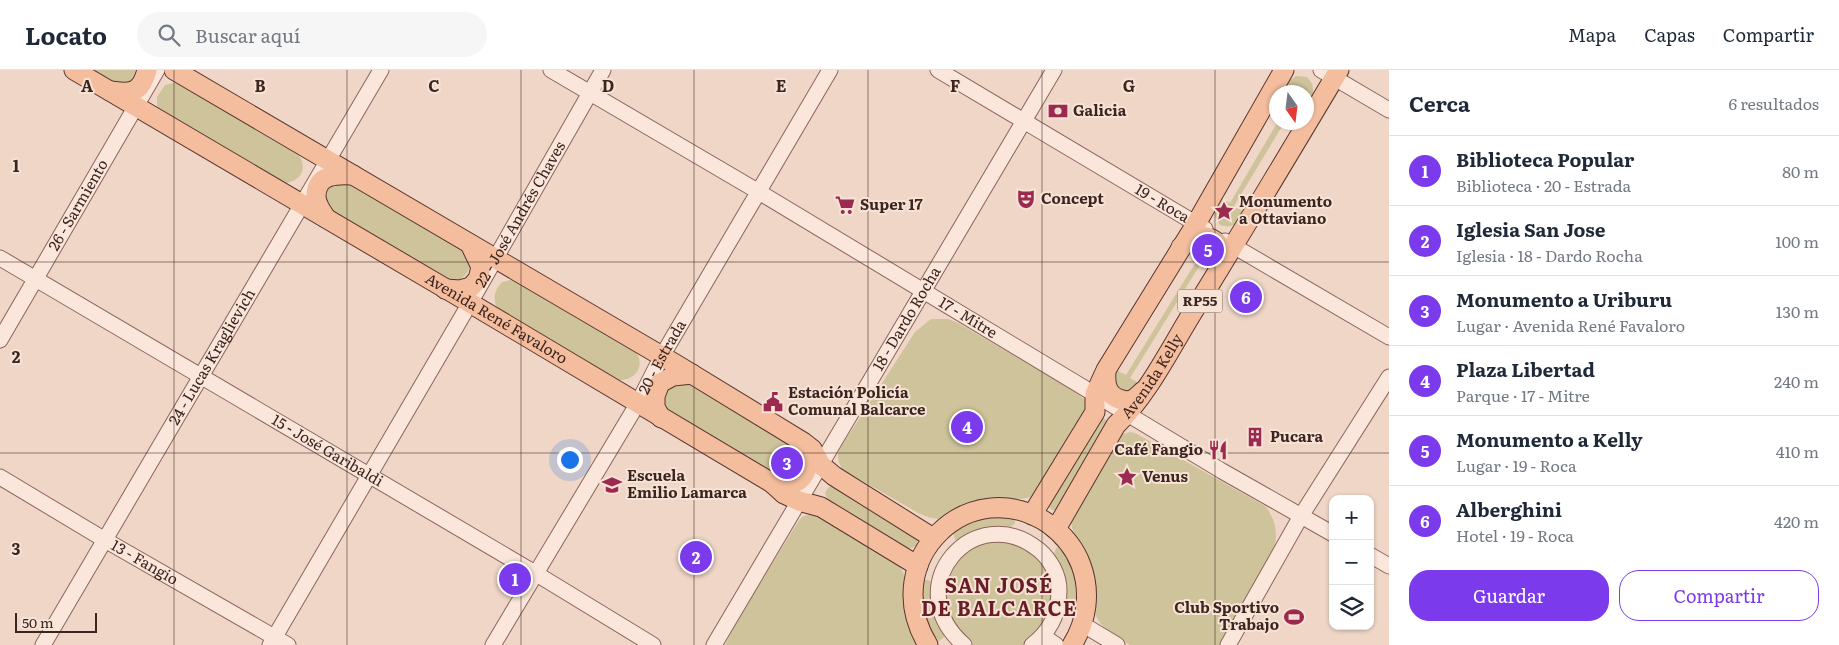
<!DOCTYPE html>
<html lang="es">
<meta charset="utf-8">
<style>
:root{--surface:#fff;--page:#f6f6f7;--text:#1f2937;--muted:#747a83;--line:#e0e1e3;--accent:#7c3aed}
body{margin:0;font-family:Literata,serif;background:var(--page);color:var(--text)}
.controls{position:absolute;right:15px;bottom:15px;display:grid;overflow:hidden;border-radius:10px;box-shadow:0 1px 4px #0004}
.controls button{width:45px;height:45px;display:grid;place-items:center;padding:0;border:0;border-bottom:1px solid var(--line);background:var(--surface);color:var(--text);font:25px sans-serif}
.compass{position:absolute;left:1269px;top:15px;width:45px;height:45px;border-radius:50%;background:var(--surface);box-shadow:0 1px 4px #0004;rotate:166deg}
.scale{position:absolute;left:15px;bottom:12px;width:82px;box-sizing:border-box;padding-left:5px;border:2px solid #3c241f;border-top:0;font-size:14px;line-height:18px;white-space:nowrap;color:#3c241f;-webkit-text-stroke:4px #f7e3d6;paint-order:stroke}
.you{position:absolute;left:569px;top:389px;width:18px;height:18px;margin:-12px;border:4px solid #fff;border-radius:50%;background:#1a73e8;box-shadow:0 0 0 8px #1a73e833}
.badge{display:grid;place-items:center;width:32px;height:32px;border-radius:50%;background:var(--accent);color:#fff;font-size:16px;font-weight:700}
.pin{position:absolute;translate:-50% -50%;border:2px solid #fff;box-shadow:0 1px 5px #0006}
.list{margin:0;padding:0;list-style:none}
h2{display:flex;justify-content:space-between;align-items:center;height:65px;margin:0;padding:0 20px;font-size:21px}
h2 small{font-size:16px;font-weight:400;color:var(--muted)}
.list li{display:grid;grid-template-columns:32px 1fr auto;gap:15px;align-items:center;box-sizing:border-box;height:70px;padding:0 20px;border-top:1px solid var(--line)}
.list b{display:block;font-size:19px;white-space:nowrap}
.list p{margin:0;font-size:16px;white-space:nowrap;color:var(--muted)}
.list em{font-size:16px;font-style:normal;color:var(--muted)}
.actions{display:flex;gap:10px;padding:15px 20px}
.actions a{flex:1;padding:11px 0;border:1px solid var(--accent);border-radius:20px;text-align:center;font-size:18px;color:var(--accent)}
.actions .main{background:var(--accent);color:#fff}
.icon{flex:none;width:28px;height:28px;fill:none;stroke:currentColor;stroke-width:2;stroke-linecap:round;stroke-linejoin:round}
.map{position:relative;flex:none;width:1389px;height:575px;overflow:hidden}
header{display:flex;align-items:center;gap:30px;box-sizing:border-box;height:70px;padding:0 25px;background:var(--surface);border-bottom:1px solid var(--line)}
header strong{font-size:24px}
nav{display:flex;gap:28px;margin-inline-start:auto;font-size:18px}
.search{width:350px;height:45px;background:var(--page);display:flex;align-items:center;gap:12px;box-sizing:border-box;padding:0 18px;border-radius:28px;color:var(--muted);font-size:19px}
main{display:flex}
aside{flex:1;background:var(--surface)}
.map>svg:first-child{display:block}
.green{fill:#cec39a}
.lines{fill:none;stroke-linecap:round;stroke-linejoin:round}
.minor-casing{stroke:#8c655b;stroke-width:17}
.major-casing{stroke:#5a352f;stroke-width:21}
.minor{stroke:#fae6da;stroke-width:15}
.major{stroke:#f3bd9e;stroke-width:19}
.grid{fill:none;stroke:#3c241f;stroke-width:1;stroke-opacity:0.55}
.labels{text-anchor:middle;stroke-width:4;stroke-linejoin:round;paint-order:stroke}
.shield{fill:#f7e3d6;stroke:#745d56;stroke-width:1}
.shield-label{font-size:14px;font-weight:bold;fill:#3c241f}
.poi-label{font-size:15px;font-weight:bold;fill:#3c241f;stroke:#f7e3d6;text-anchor:start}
.street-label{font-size:15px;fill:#3c241f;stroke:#f7e3d6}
.district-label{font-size:20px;font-weight:bold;letter-spacing:1px;fill:#691e26;stroke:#f7e3d6}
.grid-label{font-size:16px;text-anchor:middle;font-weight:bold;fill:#3c241f;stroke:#f7e3d6;stroke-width:4;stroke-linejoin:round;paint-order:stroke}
</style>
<header>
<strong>Locato</strong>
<div class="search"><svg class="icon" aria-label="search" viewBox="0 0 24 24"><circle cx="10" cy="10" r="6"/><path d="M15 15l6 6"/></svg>Buscar aquí</div>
<nav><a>Mapa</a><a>Capas</a><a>Compartir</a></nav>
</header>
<main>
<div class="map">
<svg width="1389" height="575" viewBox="0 0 1389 575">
<rect width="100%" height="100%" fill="#efd6c7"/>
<g class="green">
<path d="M 89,0 L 136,0 C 129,27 103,8 89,0 Z"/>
<path d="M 1296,6 L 1307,7 C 1316,17 1314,24 1309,35 L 1307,33 L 1306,22 L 1288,22 L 1282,19 L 1285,13 Z"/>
<path d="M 178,12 L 296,81 C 311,99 299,115 278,113 L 161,44 L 157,35 L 157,27 L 165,15 Z"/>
<path d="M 1277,53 L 1284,53 L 1234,136 L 1246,143 C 1238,153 1233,159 1220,155 C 1212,144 1213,138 1218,127 L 1230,133 Z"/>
<path d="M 346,110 L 464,179 L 471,193 C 467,207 460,212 446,211 L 329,142 L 325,124 L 333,112 Z"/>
<polygon points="1212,169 1215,197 1203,190 1130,308 1142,315 1121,329 1110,305 1114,299 1126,305 1199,187 1187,180"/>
<path d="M 515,209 L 633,278 C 648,295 636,312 615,310 L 498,241 C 493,229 493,222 502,212 Z"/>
<path d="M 931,249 L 948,249 L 958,253 L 1072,320 L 1087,331 L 1089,339 L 1037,425 C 1021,432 1004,427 987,431 C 972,434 959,445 943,448 C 935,450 928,447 920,444 L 842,399 C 838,391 836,385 841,377 L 915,262 Z"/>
<polygon points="683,310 801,380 802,396 786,410 666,343 662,334 665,318"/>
<polygon points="1102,347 1108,352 1058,441 1052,440 1048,436"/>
<path d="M 1131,362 L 1137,364 L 1265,436 C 1276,449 1278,464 1274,481 L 1220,575 L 1130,575 L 1109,562 L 1100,553 L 1095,544 L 1094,533 L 1081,476 L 1072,458 L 1071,450 L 1118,368 L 1123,364 Z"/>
<polygon points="833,415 917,467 917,475 912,478 907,478 828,430 825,423 828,418"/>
<polygon points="810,444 818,444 892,490 901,498 905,507 919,575 725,575 737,551 796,455 802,447"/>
<polygon points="979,446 1015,448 1015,453 1009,459 960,472 955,469 953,462"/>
<polygon points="993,470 1011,472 1042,490 1051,506 1052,542 1031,571 1023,575 974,575 962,568 944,536 949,500 960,486 976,475"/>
<path d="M 1062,476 L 1078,503 L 1078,537 C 1073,539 1069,538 1065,534 L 1054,486 L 1056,478 Z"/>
<polygon points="923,510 928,510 933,513 945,562 944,567 938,572 930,570 919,514"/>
</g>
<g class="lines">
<defs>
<g id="minor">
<path id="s1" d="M 551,0 L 759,122 L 1222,401 L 1333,464"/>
<path id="s2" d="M 938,0 L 1205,159"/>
<polyline points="1321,0 1389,40"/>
<polyline points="1225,171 1389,267"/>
<path id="s3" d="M 0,188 L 535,503 L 653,575"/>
<path id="s4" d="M 0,270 L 157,0"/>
<path id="s5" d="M 0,407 L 105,470 L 288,575"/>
<polyline points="1370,485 1389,496"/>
<polyline points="1082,554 1117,575"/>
<polyline points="1043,566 1056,575"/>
<path id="s6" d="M 43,575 L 381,0"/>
<path id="s7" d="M 270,575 L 470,233 L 603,0"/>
<path id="s8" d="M 493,575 L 638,333 L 662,286 L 830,0"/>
<path id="s9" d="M 714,575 L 1054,0"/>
<path d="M 964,575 C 897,516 975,428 1039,480 C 1050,489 1059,505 1059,520 C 1059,543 1051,561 1032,575"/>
<polyline points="1228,575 1301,446 1389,307"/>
</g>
<g id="major">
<path id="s10" d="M 74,0 L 470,233 L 772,413 L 784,424 L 799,431 L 821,437 L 918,496"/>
<polyline points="174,0 677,295 803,372 812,379 821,395 834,406 933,468"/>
<path d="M 110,21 C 132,24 141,23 147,0"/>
<path d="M 326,148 C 322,142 316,134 316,126 C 316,104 337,104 353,105"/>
<path d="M 1181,177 C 1184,175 1187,171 1190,169 C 1203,161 1224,171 1223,187 C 1223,191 1220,196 1219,199"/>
<polyline points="445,219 460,220 471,217 478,209 481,197 470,174"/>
<path d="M 1106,301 C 1105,315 1107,326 1122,330 C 1126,331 1130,331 1134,329 C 1137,327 1140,324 1143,321"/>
<polyline points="661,348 655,337 655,326 660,313 673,306 692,304"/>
<path d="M 772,413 C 802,420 814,401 804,374"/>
<polyline points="1032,445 1095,342 1095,324 1106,300 1196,154 1284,0"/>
<path id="s11" d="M 1056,459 L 1116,355 C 1146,327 1169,281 1191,245 C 1241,164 1290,82 1339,0"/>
<path d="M 928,575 C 876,490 970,400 1049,454 C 1064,465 1075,479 1081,495 C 1091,522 1087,551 1072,575"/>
</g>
</defs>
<use href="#minor" class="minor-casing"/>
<use href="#major" class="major-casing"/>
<use href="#minor" class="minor"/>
<use href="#major" class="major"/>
</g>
<path class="grid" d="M 174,0 L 174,575M 347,0 L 347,575M 521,0 L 521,575M 694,0 L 694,575M 868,0 L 868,575M 1042,0 L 1042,575M 1215,0 L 1215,575M 0,192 L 1389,192M 0,383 L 1389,383"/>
<defs>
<symbol id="bank-bare" viewBox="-9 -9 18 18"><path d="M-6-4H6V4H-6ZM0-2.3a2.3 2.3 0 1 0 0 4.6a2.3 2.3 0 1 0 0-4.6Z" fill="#9c2a50" stroke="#f7e3d6" stroke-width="2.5" paint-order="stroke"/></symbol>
<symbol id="theatre-bare" viewBox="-9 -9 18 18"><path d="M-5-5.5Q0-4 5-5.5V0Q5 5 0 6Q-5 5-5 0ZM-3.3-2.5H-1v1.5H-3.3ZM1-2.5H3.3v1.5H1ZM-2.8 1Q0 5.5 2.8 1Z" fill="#9c2a50" stroke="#f7e3d6" stroke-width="2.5" paint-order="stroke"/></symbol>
<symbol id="supermarket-bare" viewBox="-9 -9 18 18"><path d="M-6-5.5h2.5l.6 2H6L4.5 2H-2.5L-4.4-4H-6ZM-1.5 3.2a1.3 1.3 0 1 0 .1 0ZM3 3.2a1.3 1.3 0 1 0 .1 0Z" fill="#9c2a50" stroke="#f7e3d6" stroke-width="2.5" paint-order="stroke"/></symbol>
<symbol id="sight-bare" viewBox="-9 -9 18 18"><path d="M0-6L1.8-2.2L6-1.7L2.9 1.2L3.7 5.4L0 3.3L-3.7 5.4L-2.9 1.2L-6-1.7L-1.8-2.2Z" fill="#9c2a50" stroke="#f7e3d6" stroke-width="2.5" paint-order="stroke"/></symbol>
<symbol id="civic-bare" viewBox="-9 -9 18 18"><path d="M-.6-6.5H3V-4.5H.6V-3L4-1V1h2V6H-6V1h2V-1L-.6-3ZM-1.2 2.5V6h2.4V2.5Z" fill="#9c2a50" stroke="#f7e3d6" stroke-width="2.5" paint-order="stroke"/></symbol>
<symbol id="building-bare" viewBox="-9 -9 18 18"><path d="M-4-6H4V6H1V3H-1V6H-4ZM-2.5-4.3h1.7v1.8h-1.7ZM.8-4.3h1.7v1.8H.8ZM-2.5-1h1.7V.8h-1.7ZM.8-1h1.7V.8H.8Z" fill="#9c2a50" stroke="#f7e3d6" stroke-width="2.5" paint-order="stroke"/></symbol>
<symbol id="restaurant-bare" viewBox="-9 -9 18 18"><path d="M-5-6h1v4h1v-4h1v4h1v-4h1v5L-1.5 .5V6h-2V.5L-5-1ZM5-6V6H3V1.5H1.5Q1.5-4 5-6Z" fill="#9c2a50" stroke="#f7e3d6" stroke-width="2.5" paint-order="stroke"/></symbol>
<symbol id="school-bare" viewBox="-9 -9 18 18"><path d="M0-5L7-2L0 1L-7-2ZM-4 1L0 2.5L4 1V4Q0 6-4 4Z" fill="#9c2a50" stroke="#f7e3d6" stroke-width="2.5" paint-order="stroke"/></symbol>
<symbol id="stadium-bare" viewBox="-9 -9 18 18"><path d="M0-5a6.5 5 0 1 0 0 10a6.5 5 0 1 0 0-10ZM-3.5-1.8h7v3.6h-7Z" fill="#9c2a50" stroke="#f7e3d6" stroke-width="2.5" paint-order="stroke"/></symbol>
</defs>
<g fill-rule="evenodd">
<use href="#bank-bare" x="1044" y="27" width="28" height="28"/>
<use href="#theatre-bare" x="1012" y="115" width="28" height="28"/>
<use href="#supermarket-bare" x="831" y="121" width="28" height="28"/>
<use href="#sight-bare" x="1210" y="127" width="28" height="28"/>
<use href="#civic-bare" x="759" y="318" width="28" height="28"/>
<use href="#building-bare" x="1241" y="353" width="28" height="28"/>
<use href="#restaurant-bare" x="1204" y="366" width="28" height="28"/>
<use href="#sight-bare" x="1113" y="393" width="28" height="28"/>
<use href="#school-bare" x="598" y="401" width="28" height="28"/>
<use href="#stadium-bare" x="1280" y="533" width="28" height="28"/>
</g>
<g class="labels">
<rect class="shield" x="1177.5" y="219.5" width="45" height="23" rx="4"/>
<g class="shield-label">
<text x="1200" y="236">RP55</text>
</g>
<g class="poi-label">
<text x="1073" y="46">Galicia</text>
<text x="1041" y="134">Concept</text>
<text x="1239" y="137">Monumento<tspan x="1239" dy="17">a Ottaviano</tspan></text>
<text x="860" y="140">Super 17</text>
<text x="788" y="328">Estación Policía<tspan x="788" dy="17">Comunal Balcarce</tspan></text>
<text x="1270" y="372">Pucara</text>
<text x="1203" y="385" text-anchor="end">Café Fangio</text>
<text x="627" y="411">Escuela<tspan x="627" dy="17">Emilio Lamarca</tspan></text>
<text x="1142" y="412">Venus</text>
<text x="1279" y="543" text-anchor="end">Club Sportivo<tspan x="1279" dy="17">Trabajo</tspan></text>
</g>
<g class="street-label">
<text dy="5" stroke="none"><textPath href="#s2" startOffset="261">19 - Roca</textPath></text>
<text dy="5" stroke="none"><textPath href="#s4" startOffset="156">26 - Sarmiento</textPath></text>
<text dy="5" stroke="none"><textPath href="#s7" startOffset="498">22 - José Andrés Chaves</textPath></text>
<text dy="5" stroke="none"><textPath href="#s1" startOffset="485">17 - Mitre</textPath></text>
<text dy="5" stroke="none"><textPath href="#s10" startOffset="490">Avenida René Favaloro</textPath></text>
<text dy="5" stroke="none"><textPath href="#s9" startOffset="379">18 - Dardo Rocha</textPath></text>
<text dy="5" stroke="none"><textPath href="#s6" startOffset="334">24 - Lucas Kraglievich</textPath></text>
<text dy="5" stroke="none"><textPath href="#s8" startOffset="334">20 - Estrada</textPath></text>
<text dy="5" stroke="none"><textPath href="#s11" startOffset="181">Avenida Kelly</textPath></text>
<text dy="5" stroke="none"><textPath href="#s3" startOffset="380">15 - José Garibaldi</textPath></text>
<text dy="5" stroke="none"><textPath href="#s5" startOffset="168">13 - Fangio</textPath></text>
</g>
<g class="district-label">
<text x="999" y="523">SAN JOSÉ<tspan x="999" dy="23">DE BALCARCE</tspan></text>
</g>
</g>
<g class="grid-label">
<text x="87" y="22">A</text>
<text x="260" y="22">B</text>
<text x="434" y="22">C</text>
<text x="608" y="22">D</text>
<text x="781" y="22">E</text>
<text x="955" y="22">F</text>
<text x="1129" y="22">G</text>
<text x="16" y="102">1</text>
<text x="16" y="293">2</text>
<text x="16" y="485">3</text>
</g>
</svg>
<div class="controls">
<button>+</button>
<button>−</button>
<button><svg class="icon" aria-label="layers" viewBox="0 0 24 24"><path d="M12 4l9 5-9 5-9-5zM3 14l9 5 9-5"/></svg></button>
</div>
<svg class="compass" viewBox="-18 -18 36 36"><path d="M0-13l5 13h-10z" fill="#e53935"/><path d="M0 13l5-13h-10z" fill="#747a83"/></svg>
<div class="scale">50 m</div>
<div class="you"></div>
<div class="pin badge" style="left:515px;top:509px">1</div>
<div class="pin badge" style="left:696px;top:487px">2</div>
<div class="pin badge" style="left:787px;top:393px">3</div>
<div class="pin badge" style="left:967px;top:357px">4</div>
<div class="pin badge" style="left:1208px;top:180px">5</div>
<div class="pin badge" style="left:1246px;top:227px">6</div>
</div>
<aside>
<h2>Cerca<small>6 resultados</small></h2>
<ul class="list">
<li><span class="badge">1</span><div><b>Biblioteca Popular</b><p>Biblioteca · 20 - Estrada</p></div><em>80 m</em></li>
<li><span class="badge">2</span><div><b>Iglesia San Jose</b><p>Iglesia · 18 - Dardo Rocha</p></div><em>100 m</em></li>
<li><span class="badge">3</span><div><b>Monumento a Uriburu</b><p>Lugar · Avenida René Favaloro</p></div><em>130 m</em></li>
<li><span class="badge">4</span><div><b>Plaza Libertad</b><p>Parque · 17 - Mitre</p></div><em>240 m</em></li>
<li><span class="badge">5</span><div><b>Monumento a Kelly</b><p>Lugar · 19 - Roca</p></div><em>410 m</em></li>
<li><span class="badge">6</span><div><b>Alberghini</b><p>Hotel · 19 - Roca</p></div><em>420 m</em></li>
</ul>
<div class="actions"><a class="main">Guardar</a><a>Compartir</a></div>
</aside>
</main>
